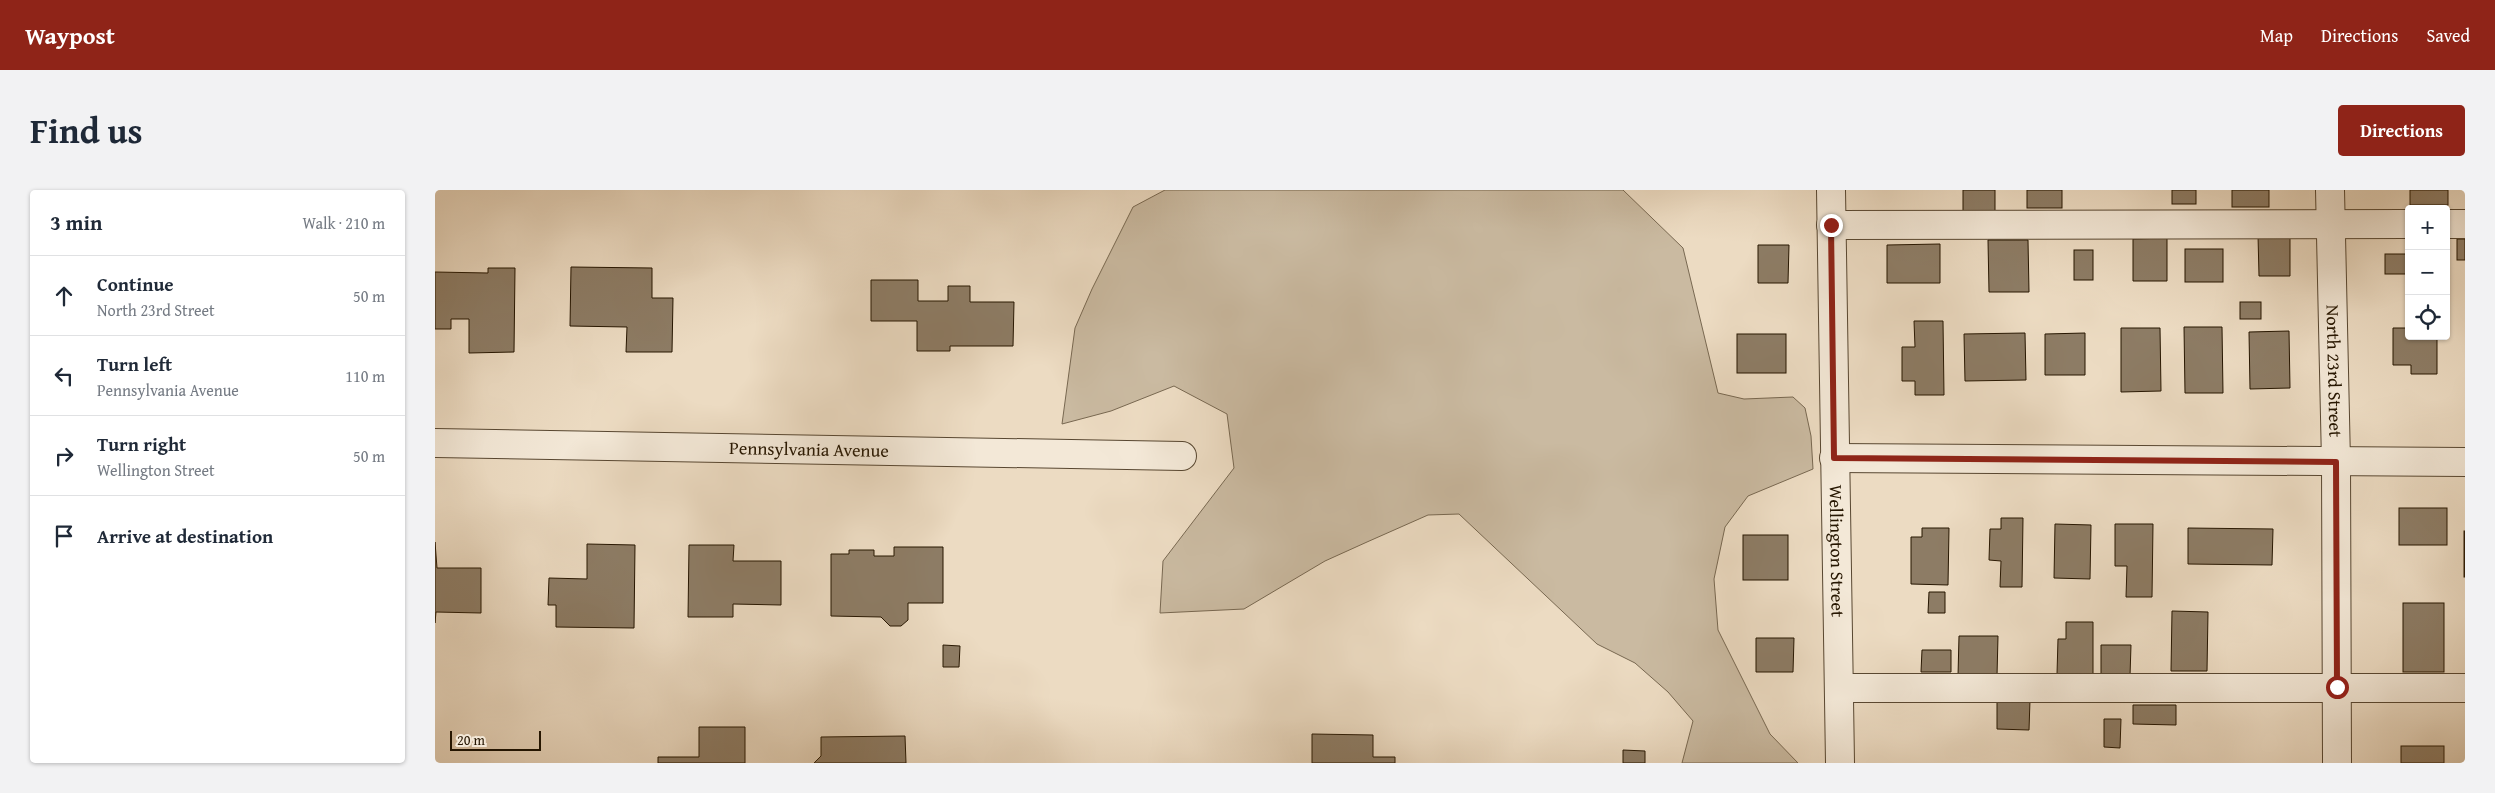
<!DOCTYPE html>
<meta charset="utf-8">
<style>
:root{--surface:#fff;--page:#f2f2f3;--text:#1f2937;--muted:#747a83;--line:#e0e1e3;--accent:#8f2418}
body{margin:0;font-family:"Gentium Book Plus",serif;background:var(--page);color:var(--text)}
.controls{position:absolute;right:15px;top:15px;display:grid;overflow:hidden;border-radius:5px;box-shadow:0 1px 4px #0004}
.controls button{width:45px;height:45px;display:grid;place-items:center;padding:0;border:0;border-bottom:1px solid var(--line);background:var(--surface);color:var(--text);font:25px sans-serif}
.scale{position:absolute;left:15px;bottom:12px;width:91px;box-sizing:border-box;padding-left:5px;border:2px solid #261601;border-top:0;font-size:14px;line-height:18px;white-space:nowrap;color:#261601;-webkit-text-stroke:4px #f3e8d7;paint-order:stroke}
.stop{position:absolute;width:15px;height:15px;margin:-11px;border:4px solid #8f2418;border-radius:50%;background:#fff}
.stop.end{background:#8f2418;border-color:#fff;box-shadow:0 1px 5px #0008}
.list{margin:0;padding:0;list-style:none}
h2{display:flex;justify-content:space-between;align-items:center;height:65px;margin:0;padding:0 20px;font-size:21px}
h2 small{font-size:16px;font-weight:400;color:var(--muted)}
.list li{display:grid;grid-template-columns:32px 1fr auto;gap:15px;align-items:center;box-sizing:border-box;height:80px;padding:0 20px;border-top:1px solid var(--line)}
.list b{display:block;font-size:19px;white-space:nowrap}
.list p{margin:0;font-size:16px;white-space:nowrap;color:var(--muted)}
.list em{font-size:16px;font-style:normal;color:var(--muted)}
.icon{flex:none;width:28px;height:28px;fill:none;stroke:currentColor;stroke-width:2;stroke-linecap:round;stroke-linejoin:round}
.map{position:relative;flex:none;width:2030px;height:573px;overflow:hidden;border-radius:5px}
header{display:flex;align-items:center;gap:30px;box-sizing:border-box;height:70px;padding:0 25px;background:var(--accent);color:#fff}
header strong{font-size:24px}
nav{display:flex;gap:28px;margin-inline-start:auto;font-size:18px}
.intro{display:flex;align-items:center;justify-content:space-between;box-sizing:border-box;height:120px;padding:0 30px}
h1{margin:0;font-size:35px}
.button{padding:12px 22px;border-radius:5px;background:var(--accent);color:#fff;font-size:18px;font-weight:700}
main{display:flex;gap:30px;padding:0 30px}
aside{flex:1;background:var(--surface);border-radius:5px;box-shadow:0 1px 4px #0004}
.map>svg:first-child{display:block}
.green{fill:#cabaa1;stroke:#786851}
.building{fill:#8d7c65;stroke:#261601}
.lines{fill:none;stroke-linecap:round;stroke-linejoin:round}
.minor-casing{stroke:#584731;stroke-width:30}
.minor{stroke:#f3e8d7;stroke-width:28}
.route{stroke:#8f2418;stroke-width:6}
.labels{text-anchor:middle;stroke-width:4;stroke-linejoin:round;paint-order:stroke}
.street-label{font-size:18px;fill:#261601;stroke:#f3e8d7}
</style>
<header>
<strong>Waypost</strong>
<nav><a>Map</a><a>Directions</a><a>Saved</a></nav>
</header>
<div class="intro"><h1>Find us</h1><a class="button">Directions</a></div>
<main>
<aside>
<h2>3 min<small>Walk · 210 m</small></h2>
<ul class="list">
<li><svg class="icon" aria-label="ahead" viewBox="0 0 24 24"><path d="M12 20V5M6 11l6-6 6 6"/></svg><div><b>Continue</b><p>North 23rd Street</p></div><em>50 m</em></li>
<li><svg class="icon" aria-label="left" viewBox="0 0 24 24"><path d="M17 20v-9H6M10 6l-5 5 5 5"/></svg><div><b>Turn left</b><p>Pennsylvania Avenue</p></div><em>110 m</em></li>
<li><svg class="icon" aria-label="right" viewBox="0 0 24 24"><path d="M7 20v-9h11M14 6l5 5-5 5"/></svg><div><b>Turn right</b><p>Wellington Street</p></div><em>50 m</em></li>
<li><svg class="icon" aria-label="arrive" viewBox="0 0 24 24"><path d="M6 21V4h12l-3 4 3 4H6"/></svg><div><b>Arrive at destination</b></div></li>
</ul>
</aside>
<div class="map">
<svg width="2030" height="573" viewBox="0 0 2030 573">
<rect width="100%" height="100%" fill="#ecdbc2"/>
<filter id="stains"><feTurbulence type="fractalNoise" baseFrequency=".004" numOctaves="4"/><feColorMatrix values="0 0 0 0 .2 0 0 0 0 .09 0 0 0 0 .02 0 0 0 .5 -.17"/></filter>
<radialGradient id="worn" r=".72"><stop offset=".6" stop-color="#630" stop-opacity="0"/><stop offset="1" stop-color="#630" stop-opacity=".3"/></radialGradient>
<polygon class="green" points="730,0 1188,0 1248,58 1283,203 1309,209 1358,207 1370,218 1376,246 1378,279 1313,306 1290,337 1279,389 1283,440 1335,544 1363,573 1247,573 1258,531 1233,502 1200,473 1162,454 1024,324 993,325 932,352 890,371 809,419 725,423 728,371 799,278 792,224 739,196 676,221 627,234 640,138 657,99 698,17"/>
<g class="building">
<rect x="1528" y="0" width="32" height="22"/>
<rect x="1592" y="0" width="35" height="18"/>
<rect x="1737" y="0" width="24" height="14"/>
<rect x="1797" y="0" width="37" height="17"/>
<rect x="1975" y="0" width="38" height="15"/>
<polygon points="1823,45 1855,45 1855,86 1824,86"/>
<polygon points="1732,48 1732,91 1698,91 1698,49"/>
<rect x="2022" y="49" width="8" height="21"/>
<polygon points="1553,50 1593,50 1594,102 1554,102"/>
<polygon points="1505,54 1505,93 1452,93 1452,55"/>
<polygon points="1323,55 1354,55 1353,93 1323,93"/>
<rect x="1750" y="59" width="38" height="33"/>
<rect x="1639" y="60" width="19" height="30"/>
<rect x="1950" y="64" width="24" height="20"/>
<polygon points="136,77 217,78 217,108 238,108 237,162 191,162 192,137 135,136"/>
<polygon points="53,78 80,78 79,162 34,163 34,129 16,129 16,139 0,139 0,82 53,83"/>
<polygon points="436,90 483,90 483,111 513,111 513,96 535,96 535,112 579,112 578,156 515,156 515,161 482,161 482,131 436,131"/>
<rect x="1805" y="112" width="21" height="17"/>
<polygon points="1479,131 1508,131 1509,205 1480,205 1480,191 1467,191 1467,157 1480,157"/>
<polygon points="1749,137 1787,137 1788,203 1750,203"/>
<polygon points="1686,138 1725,138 1726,201 1686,202"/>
<polygon points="1958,138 1974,138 1974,146 2002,146 2002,184 1976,184 1976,175 1958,175"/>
<polygon points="1854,141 1855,198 1815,199 1814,142"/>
<polygon points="1590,143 1591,190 1530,191 1529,144"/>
<polygon points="1650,143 1650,185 1610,185 1610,144"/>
<rect x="1302" y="144" width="49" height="39"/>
<rect x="1964" y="318" width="48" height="37"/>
<polygon points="1566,328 1588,328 1587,397 1565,397 1566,371 1554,370 1555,339 1566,339"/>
<polygon points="1620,334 1656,335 1655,389 1619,388"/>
<polygon points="1680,334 1718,334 1717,407 1691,407 1692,376 1680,376"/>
<polygon points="1487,338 1514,338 1513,395 1476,394 1476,347 1487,347"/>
<polygon points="1753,338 1838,339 1837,375 1753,374"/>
<rect x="2029" y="341" width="1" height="46"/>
<rect x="1308" y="345" width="45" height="45"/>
<polygon points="0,352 2,378 46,378 46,423 1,422 0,433"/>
<polygon points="152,354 200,355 199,438 121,437 121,415 113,415 114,388 152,389"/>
<polygon points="254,355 299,355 298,371 346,371 346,415 298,414 298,427 253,427"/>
<polygon points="459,357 508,357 508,413 473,413 473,430 466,436 455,436 446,427 396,426 396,364 414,364 414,360 439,360 439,366 459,366"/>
<polygon points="1494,402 1510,402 1510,423 1493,423"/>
<rect x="1968" y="413" width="41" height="69"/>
<polygon points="1737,421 1773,422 1772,481 1736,481"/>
<polygon points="1631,432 1658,432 1658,484 1622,484 1623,449 1631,449"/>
<polygon points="1524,446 1563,446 1562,486 1523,486"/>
<polygon points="1321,448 1359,448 1358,482 1321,482"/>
<polygon points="508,455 525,456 524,477 508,477"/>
<polygon points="1666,455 1696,455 1695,486 1666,485"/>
<polygon points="1487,460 1516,460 1516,482 1486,482"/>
<polygon points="1562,510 1595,510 1594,540 1562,539"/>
<polygon points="1698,515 1741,515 1741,535 1698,534"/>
<polygon points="1669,529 1686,529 1685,558 1669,557"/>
<polygon points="264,537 310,537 310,573 223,573 223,567 264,567"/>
<polygon points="877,544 938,545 938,567 960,567 960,573 877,573"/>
<polygon points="470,546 471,573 379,573 386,566 386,547"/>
<rect x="1966" y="556" width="43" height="17"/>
<polygon points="1188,560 1210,561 1210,573 1188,573"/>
</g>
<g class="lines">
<defs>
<g id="minor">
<path id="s1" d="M 1396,0 L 1405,573"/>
<path id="s2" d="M 1895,0 L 1901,272 L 1902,573"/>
<polyline points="2011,34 2030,34"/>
<polyline points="1396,35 1974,34"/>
<path id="s3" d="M 0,253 L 747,266"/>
<polyline points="1399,268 2030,272"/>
<polyline points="1404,498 2030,498"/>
</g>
</defs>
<use href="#minor" class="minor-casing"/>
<use href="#minor" class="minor"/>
</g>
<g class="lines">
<polyline class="route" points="1396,35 1399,268 1901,272 1902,497"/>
</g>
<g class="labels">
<g class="street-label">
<text dy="6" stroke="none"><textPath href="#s2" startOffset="181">North 23rd Street</textPath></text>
<text dy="6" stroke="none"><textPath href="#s3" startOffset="374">Pennsylvania Avenue</textPath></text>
<text dy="6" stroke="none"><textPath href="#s1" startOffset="361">Wellington Street</textPath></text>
</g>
</g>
<rect width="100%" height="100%" filter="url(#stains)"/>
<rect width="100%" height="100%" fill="url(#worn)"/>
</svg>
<div class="controls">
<button>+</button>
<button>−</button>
<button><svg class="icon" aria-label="locate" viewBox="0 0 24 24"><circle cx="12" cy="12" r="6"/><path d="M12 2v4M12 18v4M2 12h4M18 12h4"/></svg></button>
</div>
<div class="scale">20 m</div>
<div class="stop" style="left:1902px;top:497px"></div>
<div class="stop end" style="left:1396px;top:35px"></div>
</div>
</main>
